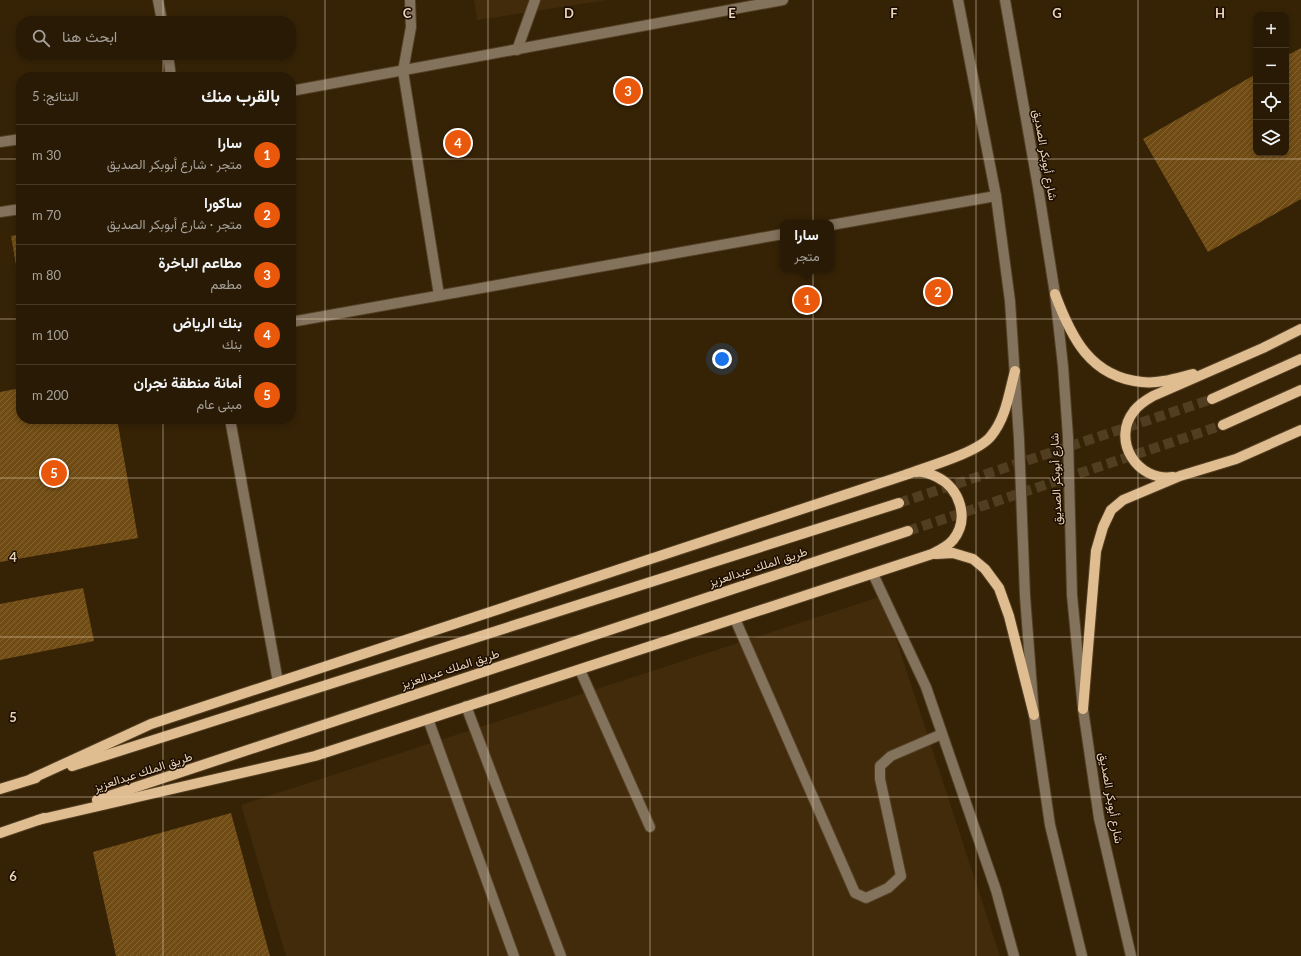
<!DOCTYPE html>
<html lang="ar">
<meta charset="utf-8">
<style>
:root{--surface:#281a04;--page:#30230e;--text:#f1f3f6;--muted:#a5a19a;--line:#443826;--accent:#ea580c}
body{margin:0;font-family:Lato,Vazirmatn,sans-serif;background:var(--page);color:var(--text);direction:rtl}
.controls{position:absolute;right:12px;top:12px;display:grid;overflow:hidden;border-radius:8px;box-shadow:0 2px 6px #0003}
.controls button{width:36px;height:36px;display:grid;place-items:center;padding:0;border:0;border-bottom:1px solid var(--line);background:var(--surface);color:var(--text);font:20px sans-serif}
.you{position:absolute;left:722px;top:359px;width:14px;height:14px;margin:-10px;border:3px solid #fff;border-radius:50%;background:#1a73e8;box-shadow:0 0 0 6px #1a73e833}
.badge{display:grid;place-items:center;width:26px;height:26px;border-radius:50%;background:var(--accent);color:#fff;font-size:13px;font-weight:700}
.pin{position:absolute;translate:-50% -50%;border:2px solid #fff;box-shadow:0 1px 4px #0006}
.popup{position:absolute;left:780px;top:220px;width:54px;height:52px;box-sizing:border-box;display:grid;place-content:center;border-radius:8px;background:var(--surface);filter:drop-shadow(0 1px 3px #0005);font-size:13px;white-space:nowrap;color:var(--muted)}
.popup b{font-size:15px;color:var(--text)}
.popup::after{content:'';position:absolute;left:50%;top:100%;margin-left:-8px;border:8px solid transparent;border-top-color:var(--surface)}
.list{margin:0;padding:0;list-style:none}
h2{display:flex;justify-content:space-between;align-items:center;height:52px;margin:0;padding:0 16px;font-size:17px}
h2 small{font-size:13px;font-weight:400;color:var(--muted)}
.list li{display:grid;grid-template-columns:26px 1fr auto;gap:12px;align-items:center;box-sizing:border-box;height:60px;padding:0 16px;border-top:1px solid var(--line)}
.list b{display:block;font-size:15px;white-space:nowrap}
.list p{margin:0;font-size:13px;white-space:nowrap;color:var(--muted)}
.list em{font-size:13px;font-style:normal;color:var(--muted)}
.icon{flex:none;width:22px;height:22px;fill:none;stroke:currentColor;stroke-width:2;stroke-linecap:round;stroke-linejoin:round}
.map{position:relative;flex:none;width:1301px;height:956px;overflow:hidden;direction:ltr}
.search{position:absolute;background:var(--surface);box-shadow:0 2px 6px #0003;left:16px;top:16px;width:280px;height:44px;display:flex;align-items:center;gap:10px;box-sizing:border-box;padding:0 14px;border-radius:16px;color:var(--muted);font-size:15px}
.panel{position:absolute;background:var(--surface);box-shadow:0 2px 6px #0003;left:16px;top:72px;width:280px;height:352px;border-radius:16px;direction:rtl}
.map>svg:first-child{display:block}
.built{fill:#412b0a}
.building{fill:url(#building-hatch)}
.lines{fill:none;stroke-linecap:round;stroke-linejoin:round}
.major-tunnel{stroke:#513e21;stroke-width:10;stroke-dasharray:10 5;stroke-linecap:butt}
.minor-casing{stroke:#533f23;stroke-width:12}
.major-casing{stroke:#533f23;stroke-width:12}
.minor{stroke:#83725c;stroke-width:10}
.major{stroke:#e0bd90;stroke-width:10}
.grid{fill:none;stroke:#e9d4b9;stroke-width:1;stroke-opacity:0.55}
.labels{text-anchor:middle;stroke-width:3;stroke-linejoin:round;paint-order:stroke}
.street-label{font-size:12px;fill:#e9d4b9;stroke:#1b0d00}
.grid-label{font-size:13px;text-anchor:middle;font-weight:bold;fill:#e9d4b9;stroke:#1b0d00;stroke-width:3;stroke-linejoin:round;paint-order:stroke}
</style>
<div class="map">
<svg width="1301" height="956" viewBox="0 0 1301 956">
<defs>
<pattern id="building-hatch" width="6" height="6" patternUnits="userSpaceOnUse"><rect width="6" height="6" fill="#704c14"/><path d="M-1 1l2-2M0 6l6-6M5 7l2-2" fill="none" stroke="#846534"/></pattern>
</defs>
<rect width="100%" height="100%" fill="#362306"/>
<g class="built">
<polygon points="474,0 607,0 477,20"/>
<polygon points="882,596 1000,956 286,956 241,805"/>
</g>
<g class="building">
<polygon points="1301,48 1301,199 1208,252 1143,139 1256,74 1256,153 1286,153 1286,56"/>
<polygon points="21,234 21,288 20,288 11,236"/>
<polygon points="21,388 21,419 117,419 138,538 0,562 0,392"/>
<polygon points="83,588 94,641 0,660 0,604"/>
<polygon points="231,813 270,956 116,956 93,852"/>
</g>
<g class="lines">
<g class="major-tunnel">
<polyline points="899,503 1212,399"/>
<polyline points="908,531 1223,425"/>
</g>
<defs>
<g id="minor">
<polyline points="158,0 162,21"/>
<polyline points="410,0 411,27 403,71 439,295"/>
<polyline points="958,0 996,196 1010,301 1019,439 1025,596 1034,715 1050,825 1082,956"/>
<polyline points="1005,0 1038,187 1055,294 1063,366 1068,437 1072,595 1083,709 1099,818 1131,956"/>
<polyline points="517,50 535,0"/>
<polyline points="168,55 171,77"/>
<polyline points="291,91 783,0"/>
<polyline points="0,142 21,139"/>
<polyline points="0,212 21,209"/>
<polyline points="831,225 996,196"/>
<polyline points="291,322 783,234"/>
<polyline points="230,419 278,682"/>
<polyline points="873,574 926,687 996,890 1014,956"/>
<polyline points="735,619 855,893 866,898 888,888 901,876 880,779 880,766 891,756 942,734"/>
<polyline points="580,670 650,827"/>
<polyline points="466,706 561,956"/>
<polyline points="428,719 514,956"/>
</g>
<g id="major">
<path d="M 1055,294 C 1071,337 1090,377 1142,382 C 1159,384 1177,378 1193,374"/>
<polyline points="1212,399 1301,359"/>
<polyline points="1223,425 1301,390"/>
<path d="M 1173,477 C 1137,482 1111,440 1134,411 C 1139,404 1146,400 1153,396 L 1263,348 L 1301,329"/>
<polyline points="936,554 953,553 973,559 985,569 999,588 1009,616 1034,715"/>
<polyline points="1083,709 1096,551 1103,527 1111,510 1123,500 1180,476 1236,459 1301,430"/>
<polyline points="72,766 899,503"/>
<path d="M 31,779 L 151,724 L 905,475 C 926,467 978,453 991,436 C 1006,418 1009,393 1015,371"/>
<polyline points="0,789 36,778"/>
<polyline points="97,800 908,531"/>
<path d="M 38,820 L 315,756 L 932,554 C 940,550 947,547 953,540 C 970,519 960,488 937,477 C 931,474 923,471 916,472"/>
<polyline points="0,833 44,818"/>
</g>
</defs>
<use href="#minor" class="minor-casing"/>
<use href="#major" class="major-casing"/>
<use href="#minor" class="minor"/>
<use href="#major" class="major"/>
</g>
<path class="grid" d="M 163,0 L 163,21M 325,0 L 325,956M 488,0 L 488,956M 650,0 L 650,956M 813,0 L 813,956M 976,0 L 976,956M 1138,0 L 1138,956M 163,55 L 163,77M 0,159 L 21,159M 291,159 L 1301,159M 0,319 L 21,319M 291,319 L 1301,319M 163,419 L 163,956M 0,478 L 1301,478M 0,637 L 1301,637M 0,797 L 1301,797"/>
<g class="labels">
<g class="street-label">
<text transform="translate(1045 155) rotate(80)" y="4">شارع أبوبكر الصديق</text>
<text transform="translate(1056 479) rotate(-92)" y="4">شارع أبوبكر الصديق</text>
<text transform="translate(758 567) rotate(-18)" y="4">طريق الملك عبدالعزيز</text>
<text transform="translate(450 669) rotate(-18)" y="4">طريق الملك عبدالعزيز</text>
<text transform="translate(143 772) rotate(-18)" y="4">طريق الملك عبدالعزيز</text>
<text transform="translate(1111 798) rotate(80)" y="4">شارع أبوبكر الصديق</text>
</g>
</g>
<g class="grid-label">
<text x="407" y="18">C</text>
<text x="569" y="18">D</text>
<text x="732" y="18">E</text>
<text x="894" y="18">F</text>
<text x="1057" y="18">G</text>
<text x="1220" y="18">H</text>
<text x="13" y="562">4</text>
<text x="13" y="722">5</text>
<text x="13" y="881">6</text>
</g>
</svg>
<div class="controls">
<button>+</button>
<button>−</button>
<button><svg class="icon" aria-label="locate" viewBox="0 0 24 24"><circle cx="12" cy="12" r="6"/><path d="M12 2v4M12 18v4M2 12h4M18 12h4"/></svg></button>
<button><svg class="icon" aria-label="layers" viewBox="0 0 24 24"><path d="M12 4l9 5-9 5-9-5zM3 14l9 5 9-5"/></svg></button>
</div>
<div class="you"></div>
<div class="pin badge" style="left:807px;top:300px">1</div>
<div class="popup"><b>سارا</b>متجر</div>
<div class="pin badge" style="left:938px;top:292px">2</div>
<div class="pin badge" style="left:628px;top:91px">3</div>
<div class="pin badge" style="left:458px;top:143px">4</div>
<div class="pin badge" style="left:54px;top:473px">5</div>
<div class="search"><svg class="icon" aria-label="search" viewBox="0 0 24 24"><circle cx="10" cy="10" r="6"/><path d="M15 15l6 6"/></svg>ابحث هنا</div>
<section class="panel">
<h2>بالقرب منك<small>النتائج: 5</small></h2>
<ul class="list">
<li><span class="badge">1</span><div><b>سارا</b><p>متجر · شارع أبوبكر الصديق</p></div><em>30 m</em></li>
<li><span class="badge">2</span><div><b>ساكورا</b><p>متجر · شارع أبوبكر الصديق</p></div><em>70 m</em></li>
<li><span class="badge">3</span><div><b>مطاعم الباخرة</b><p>مطعم</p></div><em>80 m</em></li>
<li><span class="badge">4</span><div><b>بنك الرياض</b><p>بنك</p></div><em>100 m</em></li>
<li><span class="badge">5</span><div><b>أمانة منطقة نجران</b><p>مبنى عام</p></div><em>200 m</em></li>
</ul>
</section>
</div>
